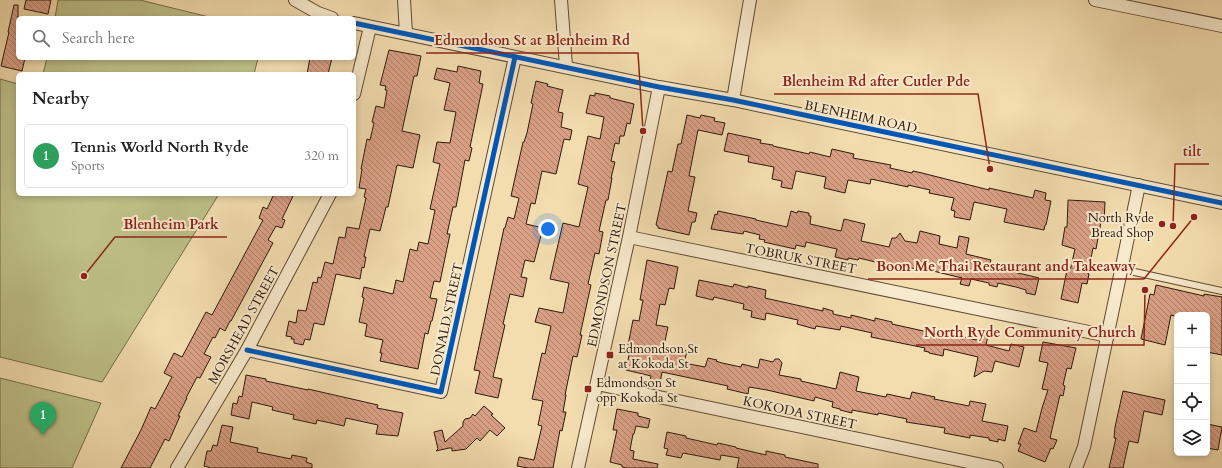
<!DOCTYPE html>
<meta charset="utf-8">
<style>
:root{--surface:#fff;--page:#f6f6f6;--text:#222;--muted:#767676;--line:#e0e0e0;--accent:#0f766e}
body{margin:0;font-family:Cardo,serif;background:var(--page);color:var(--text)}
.controls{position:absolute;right:12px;bottom:12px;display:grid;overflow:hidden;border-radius:6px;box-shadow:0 2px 6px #0003}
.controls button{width:36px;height:36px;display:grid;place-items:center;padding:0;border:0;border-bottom:1px solid var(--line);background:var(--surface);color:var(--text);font:20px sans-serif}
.you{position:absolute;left:548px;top:229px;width:14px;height:14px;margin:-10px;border:3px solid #fff;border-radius:50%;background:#1a73e8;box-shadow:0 0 0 6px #1a73e833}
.badge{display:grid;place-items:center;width:26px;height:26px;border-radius:50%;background:var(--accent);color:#fff;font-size:13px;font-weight:700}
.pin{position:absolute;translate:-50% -33px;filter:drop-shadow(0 1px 2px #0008)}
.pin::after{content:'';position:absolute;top:21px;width:14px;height:12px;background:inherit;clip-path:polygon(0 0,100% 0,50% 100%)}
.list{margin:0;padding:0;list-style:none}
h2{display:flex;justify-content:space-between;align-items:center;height:52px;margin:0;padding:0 16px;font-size:17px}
h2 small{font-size:13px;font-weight:400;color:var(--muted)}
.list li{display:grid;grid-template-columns:26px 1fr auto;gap:12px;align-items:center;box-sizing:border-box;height:64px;margin:0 8px 8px;padding:0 8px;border:1px solid var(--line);border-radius:6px}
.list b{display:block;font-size:15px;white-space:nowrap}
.list p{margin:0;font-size:13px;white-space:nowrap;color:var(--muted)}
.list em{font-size:13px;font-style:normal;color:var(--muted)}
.icon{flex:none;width:22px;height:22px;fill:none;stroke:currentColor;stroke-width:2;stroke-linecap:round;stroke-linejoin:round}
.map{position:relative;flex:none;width:1222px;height:468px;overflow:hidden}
.search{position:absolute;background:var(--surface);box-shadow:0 2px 6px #0003;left:16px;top:16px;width:340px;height:44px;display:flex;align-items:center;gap:10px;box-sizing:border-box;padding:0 14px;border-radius:6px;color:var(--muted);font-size:15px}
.panel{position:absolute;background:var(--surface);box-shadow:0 2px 6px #0003;left:16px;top:72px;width:340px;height:124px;border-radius:6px}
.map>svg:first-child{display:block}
.green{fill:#bec088;stroke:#766c4a}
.building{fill:url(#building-back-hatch);stroke:#2e190b}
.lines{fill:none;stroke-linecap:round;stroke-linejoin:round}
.service-casing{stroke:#5f4a34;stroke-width:8}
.minor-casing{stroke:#5f4a34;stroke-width:14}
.service{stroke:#f7e9cb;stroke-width:6}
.minor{stroke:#f7e9cb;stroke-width:12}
.cycleway-casing{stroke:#f7e9cb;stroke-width:8}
.cycleway{stroke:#0057b8;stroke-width:5}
.poi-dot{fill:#8f2418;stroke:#f7e9cb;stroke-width:1.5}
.labels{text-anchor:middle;stroke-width:4;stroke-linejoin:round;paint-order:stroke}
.street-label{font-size:13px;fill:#2e190b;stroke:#f7e9cb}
.poi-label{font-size:13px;fill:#2e190b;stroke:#f7e9cb;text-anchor:start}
.leader{fill:none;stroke:#8f2418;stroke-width:1.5}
.callout-dot{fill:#8f2418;stroke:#f7e9cb;stroke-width:1.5}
.callout-label{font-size:14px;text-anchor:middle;font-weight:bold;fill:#8f2418;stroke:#f7e9cb;stroke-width:4;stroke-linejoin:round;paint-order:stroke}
</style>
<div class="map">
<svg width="1222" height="468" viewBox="0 0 1222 468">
<defs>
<pattern id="building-back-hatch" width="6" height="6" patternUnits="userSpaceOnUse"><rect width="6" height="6" fill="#daa085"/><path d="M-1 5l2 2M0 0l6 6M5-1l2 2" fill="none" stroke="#b1826b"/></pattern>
</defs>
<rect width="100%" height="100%" fill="#f3ddaf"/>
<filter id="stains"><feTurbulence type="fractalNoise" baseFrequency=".005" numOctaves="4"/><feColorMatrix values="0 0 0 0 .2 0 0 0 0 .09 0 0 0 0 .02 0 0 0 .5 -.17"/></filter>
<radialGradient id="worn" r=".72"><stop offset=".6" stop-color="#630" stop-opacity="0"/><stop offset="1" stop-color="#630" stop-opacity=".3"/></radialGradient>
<g class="green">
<polygon points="58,0 140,0 213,18 55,18"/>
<polygon points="47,58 258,58 254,74 43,74"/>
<polygon points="0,79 18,84 18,194 219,194 102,382 0,357"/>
<polygon points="0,378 101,403 72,468 0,468"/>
</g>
<g class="building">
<polygon points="26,0 51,0 48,14 24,9"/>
<polygon points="14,5 18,5 18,58 25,58 22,71 1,66 9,32 8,32"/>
<polygon points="389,50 421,56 417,76 414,76 402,131 420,135 413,168 397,165 388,207 386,207 380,231 370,229 364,257 366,257 364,268 362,267 360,279 336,274 324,325 314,323 310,340 305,339 303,345 294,343 294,339 291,339 292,337 286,336 289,321 296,323 298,310 306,311 313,282 317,283 318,277 321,278 325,262 333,264 339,237 345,238 347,227 359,229 366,198 364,197 366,189 359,188 362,169 361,169 367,139 370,140 374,123 372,122 376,106 384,108 387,90 385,90 386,86 380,85"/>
<polygon points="310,58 332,58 328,74 307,74"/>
<polygon points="458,66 481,71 479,83 483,84 470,147 472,148 469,161 465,160 456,207 453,207 447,234 450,234 440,282 434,281 430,298 437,299 432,321 431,321 428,334 425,333 418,369 380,361 382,353 380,353 383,340 365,336 367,324 359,322 364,298 362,297 364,287 393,294 396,280 403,282 410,249 417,251 419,242 428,244 435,210 430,209 440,164 433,162 437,142 450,143 456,112 444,110 450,83 434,79 437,68 457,72"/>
<polygon points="536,81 548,84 547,86 563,90 558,112 563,113 561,127 572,130 570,140 564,139 556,174 542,171 535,204 531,203 526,224 543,228 534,262 525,260 521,277 527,278 523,297 510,294 503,324 505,325 493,377 502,379 498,398 475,393 480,371 474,370 504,228 505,228 508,217 514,219 519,198 511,196 523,142 524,142 527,133 533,104 531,103"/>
<polygon points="595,93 610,96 610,98 634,104 630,124 627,123 624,136 620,136 619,144 615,143 611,161 615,162 611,178 612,178 608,200 606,200 599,231 603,232 599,254 595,253 588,284 591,285 580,335 582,335 577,357 573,356 565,395 566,395 563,412 566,412 562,431 560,430 553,468 528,468 517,466 519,457 534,460 542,426 538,425 543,401 532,399 542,353 545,354 551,326 535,322 539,308 563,313 569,283 550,279 563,223 579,227 588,187 578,184 588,136 600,139 604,117 586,113 590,95 595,96"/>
<polygon points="687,115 700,118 701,115 715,118 714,121 725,123 722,135 698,130 689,176 695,177 688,211 697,213 695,222 692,222 689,235 658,228 658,226 656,225 668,171 672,172 678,144 681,144"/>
<polygon points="728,133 761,140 760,143 773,145 773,146 809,154 810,152 830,157 832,149 854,154 853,158 891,165 890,168 912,173 913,171 922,173 989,190 989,188 1033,198 1035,190 1046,193 1045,200 1051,201 1046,225 1045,225 1044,230 1004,222 1007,209 974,202 970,220 954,217 955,211 951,210 954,198 929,193 930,190 908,185 908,187 871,179 870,184 848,180 845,193 824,188 826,177 796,171 792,189 781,187 782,181 772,179 774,167 748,162 749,156 724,151"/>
<polygon points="274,194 294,194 282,219 285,220 282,228 276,226 268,240 273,243 231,321 230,321 225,331 220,328 215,338 213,337 204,354 211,357 200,378 197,377 186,398 187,398 178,416 180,416 169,441 165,439 150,468 121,468 141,430 151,407 155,409 172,377 164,373 174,353 182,357 206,312 212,315 263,220 259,218 263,207 267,209"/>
<polygon points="1068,200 1105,202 1104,223 1101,222 1096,249 1093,248 1088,274 1089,274 1087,284 1082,283 1078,303 1061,299 1067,270 1070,271 1075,249 1062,245 1065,227 1067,227"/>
<polygon points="718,211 756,219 756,220 787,227 791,211 797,213 798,211 809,213 809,216 811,216 810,224 841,231 844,219 865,224 861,241 889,247 892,238 896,238 900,233 905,241 917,243 920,231 940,236 939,244 957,248 959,236 969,238 966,254 991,260 989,266 1039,278 1035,295 1026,293 1026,290 1016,287 998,283 997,287 989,285 989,283 971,279 969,286 960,284 962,278 925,269 924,271 908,267 908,270 859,258 858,260 848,258 848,260 835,257 837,249 806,242 805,247 796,245 795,249 764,242 765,240 759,239 760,235 744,231 743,234 711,229 715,214 717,215"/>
<polygon points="647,260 678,267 674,289 669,288 665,305 660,304 656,325 668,327 664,346 687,351 684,363 705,367 708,358 717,360 716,361 722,363 741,367 742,364 758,368 760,359 773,362 775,359 779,359 782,363 779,375 801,379 801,381 836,389 840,372 859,377 856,391 886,397 887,394 910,399 912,392 935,397 934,399 969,406 970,401 986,404 982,421 1008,426 1005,441 998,439 998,442 989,440 989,438 970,435 970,438 944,433 945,428 906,422 907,419 878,413 878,415 852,410 852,413 840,410 840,409 832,407 833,402 815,397 814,401 767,390 749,387 748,394 727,389 728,386 662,372 660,383 650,381 651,376 626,370 631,345 628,345 633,320 639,321 643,300 640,300"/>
<polygon points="699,280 733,287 734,284 748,288 748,286 766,290 765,298 823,311 823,308 833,311 833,314 851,318 851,315 875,321 875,318 892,322 892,324 950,337 963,339 964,337 976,340 978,334 988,336 986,345 1009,351 1011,344 1024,347 1019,367 995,361 992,372 984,371 974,377 978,357 944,349 943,356 929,353 929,352 924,351 925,348 871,337 872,333 841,326 840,330 816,326 815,329 797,324 798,320 766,313 765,320 751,317 752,311 743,309 744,304 714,297 713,300 696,296"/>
<polygon points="1156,285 1204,296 1204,294 1222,297 1222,355 1207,352 1207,315 1177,315 1177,317 1171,315 1165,345 1141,339 1150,294 1154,295"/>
<polygon points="1043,342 1076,348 1071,369 1067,368 1063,385 1065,386 1063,396 1060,395 1050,438 1057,440 1053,449 1051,448 1045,462 1018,451 1021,444 1018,444 1024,428 1036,432 1042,408 1048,390 1042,389 1048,363 1039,361"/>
<polygon points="246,375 266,379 266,381 308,390 308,389 378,405 377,408 403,413 398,436 376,434 378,425 346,418 344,426 317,420 316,424 293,419 294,415 272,410 273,407 252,402 249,419 231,415 233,403 237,404 239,396 242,397"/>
<polygon points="1123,391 1165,400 1162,415 1144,411 1138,443 1129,441 1123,468 1109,468 1116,438 1114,438 1115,427"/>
<polygon points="484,406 493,414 491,415 505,428 497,436 490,430 480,441 477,438 466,449 452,451 452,448 449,448 436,451 438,449 434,432 442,430 445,442 463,426 463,422 465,419 470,418 473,414 475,416"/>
<polygon points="617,409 638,413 638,416 650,419 648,428 636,426 634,434 633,434 630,450 634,451 633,459 658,464 657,468 627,468 622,467 622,465 610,462 617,430 613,430"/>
<polygon points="1207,424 1222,427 1218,450 1207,448"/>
<polygon points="222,425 233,427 230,442 258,448 257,452 291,459 292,455 307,458 306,462 312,464 312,468 211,468 204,466 207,451 211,451 213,445 217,446"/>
<polygon points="667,432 686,436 686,438 717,445 718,443 736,447 736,448 766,455 766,451 785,455 785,457 818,464 818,468 737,468 739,458 721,455 720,460 683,453 681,458 666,455 668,449 664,448"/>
</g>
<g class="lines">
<defs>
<polyline id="service" points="1121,269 1222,291"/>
<g id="minor">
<polyline points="295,0 318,13 332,18"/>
<polyline points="404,0 406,33"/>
<polyline points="561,0 566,66"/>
<polyline points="1095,0 1222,26"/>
<polyline points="354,23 659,87 733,100 1222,203"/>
<polyline points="354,94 370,27"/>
<polyline points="733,100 750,0"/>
<polyline points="629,237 1108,336"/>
<polyline points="247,350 441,392 515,57"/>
<polyline points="597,384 997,468"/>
<polyline points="177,468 247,350 330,194"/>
<polyline points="578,468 629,237 659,87"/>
<polyline points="1076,468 1084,447 1139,185"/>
</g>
</defs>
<use href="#service" class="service-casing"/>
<use href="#minor" class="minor-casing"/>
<use href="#service" class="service"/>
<use href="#minor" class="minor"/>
<defs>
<g id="cycleway">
<polyline points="354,23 659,87 733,100 1222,203"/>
<polyline points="247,350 441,392 515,57"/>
</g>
</defs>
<use href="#cycleway" class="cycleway-casing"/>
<use href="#cycleway" class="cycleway"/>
</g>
<g class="poi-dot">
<circle cx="1162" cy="224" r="4"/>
<rect x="606" y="351" width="8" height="8" rx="2"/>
<rect x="584" y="385" width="8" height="8" rx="2"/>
</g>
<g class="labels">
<g class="street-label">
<text transform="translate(861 116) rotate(12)" y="5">BLENHEIM ROAD</text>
<text transform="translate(801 258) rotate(11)" y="5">TOBRUK STREET</text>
<text transform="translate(606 275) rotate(-78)" y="5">EDMONDSON STREET</text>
<text transform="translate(446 319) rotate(-78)" y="5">DONALD STREET</text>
<text transform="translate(243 325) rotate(-61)" y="5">MORSHEAD STREET</text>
<text transform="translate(800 412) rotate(12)" y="5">KOKODA STREET</text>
</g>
<g class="poi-label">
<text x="1154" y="222" text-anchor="end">North Ryde<tspan x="1154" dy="15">Bread Shop</tspan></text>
<text x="618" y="353">Edmondson St<tspan x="618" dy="15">at Kokoda St</tspan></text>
<text x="596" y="387">Edmondson St<tspan x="596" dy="15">opp Kokoda St</tspan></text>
</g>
</g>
<path class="leader" d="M643 131L638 53H426M990 169L978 94H774M1173 226L1175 164H1209M84 276L115 237H227M1194 217L1144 279H868M1145 290L1144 345H916"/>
<g class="callout-dot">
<circle cx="643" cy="131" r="4"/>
<circle cx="990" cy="169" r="4"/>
<circle cx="1173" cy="226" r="4"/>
<circle cx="84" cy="276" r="4"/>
<circle cx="1194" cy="217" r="4"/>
<circle cx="1145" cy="290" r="4"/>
</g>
<g class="callout-label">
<text x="532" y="45">Edmondson St at Blenheim Rd</text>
<text x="876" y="86">Blenheim Rd after Cutler Pde</text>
<text x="1192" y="156">tilt</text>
<text x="171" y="229">Blenheim Park</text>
<text x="1006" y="271">Boon Me Thai Restaurant and Takeaway</text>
<text x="1030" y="337">North Ryde Community Church</text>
</g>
<rect width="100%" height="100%" filter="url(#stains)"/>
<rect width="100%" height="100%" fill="url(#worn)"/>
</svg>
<div class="controls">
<button>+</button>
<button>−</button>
<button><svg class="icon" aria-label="locate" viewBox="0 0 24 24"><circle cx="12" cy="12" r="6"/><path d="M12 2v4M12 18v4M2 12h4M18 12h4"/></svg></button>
<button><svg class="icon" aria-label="layers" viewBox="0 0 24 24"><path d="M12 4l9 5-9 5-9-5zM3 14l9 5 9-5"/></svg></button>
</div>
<div class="you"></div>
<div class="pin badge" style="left:43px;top:435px;background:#2e9e5b">1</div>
<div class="search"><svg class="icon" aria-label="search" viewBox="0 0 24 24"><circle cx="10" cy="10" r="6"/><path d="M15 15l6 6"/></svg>Search here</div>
<section class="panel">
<h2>Nearby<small></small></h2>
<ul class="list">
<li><span class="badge" style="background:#2e9e5b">1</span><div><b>Tennis World North Ryde</b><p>Sports</p></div><em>320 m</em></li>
</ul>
</section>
</div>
